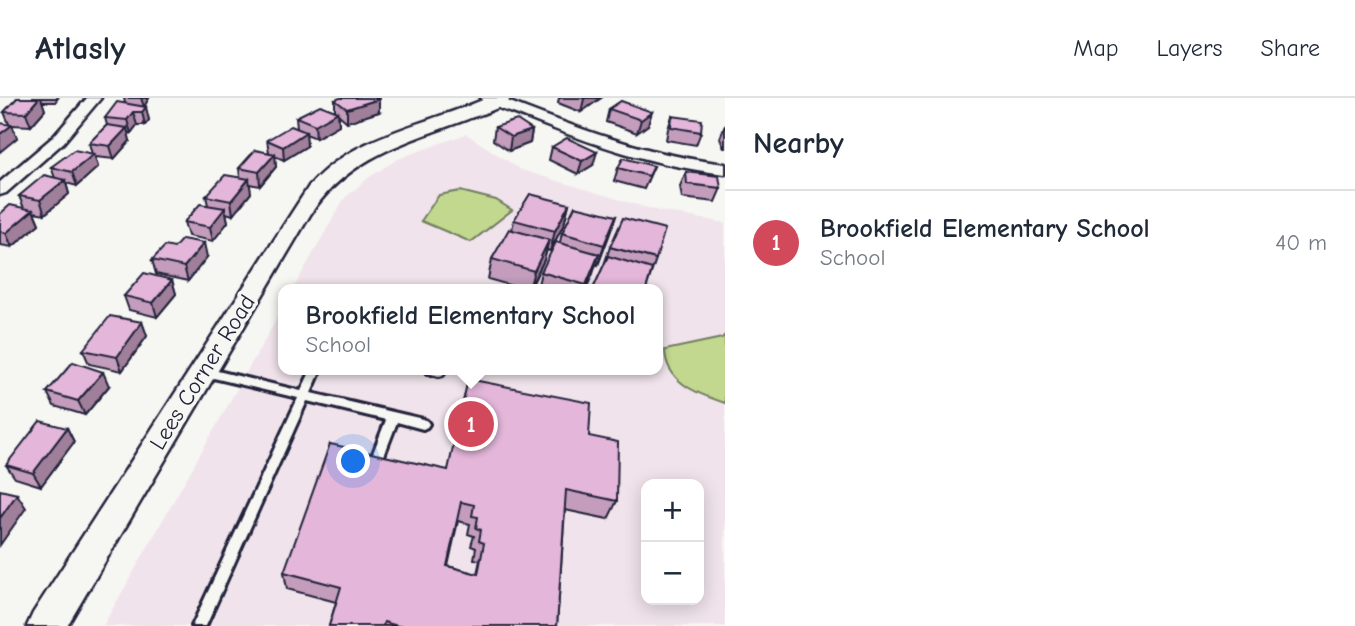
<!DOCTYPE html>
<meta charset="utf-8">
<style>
:root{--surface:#fff;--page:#f2f2f3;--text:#1f2937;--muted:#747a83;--line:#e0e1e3;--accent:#d1495b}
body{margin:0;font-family:"Comic Neue",sans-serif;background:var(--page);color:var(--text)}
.controls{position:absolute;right:21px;bottom:21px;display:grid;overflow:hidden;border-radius:14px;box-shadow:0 4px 18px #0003}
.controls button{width:63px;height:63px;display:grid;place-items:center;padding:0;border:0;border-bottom:2px solid var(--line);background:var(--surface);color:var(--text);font:35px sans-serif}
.you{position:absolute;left:354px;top:364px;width:24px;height:24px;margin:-18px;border:5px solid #fff;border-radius:50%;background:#1a73e8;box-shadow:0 0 0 10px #1a73e833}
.badge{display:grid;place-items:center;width:46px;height:46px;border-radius:50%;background:var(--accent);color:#fff;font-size:23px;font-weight:700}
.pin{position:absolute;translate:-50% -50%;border:4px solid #fff;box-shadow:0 2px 7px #0006}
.popup{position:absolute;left:278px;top:186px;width:385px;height:91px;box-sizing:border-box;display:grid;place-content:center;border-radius:14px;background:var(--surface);filter:drop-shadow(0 2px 5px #0005);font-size:23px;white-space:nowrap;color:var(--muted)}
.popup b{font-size:26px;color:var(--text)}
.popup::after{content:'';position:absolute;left:50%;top:100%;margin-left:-14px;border:14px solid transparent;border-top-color:var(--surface)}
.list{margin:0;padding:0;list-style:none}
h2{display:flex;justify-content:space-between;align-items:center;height:91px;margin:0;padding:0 28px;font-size:30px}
h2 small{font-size:23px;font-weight:400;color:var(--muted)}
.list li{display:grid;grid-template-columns:46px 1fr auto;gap:21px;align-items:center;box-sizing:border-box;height:105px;padding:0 28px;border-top:2px solid var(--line)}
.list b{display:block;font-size:26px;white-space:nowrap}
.list p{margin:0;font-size:23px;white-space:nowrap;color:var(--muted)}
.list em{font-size:23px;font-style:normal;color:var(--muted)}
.map{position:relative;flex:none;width:725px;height:528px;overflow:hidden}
header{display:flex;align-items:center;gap:42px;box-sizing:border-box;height:98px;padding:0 35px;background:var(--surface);border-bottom:2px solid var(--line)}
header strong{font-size:33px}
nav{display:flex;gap:38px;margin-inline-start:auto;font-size:24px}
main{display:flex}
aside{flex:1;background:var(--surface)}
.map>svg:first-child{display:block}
.built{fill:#f0e3eb;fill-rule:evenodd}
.green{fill:#c2d88e;stroke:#727d64;stroke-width:2}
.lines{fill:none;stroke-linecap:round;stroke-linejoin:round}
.service-casing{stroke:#22223b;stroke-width:6}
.minor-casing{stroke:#22223b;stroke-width:5}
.tertiary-casing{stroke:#22223b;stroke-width:5}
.service{fill:#f6f6f2;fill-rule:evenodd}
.minor{fill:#f6f6f2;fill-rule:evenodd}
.tertiary{fill:#f6f6f2;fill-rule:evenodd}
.wall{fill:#c39dbb;stroke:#22223b;stroke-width:2;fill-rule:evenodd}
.shaded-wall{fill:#9f7f99;stroke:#22223b;stroke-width:2}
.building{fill:#e3b6da;stroke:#22223b;stroke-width:2;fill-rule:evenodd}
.labels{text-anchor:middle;stroke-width:7;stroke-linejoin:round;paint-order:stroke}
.street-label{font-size:23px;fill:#22223b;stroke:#f6f6f2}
</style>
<header>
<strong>Atlasly</strong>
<nav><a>Map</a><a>Layers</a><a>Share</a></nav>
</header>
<main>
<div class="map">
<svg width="725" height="528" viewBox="0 0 725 528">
<rect width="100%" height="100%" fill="#f6f6f2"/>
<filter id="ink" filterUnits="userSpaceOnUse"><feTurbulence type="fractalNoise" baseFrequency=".0143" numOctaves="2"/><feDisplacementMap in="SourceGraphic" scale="14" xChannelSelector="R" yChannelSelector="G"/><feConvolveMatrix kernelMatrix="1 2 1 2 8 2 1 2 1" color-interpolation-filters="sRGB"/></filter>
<g filter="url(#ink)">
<path class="built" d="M 466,36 L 521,72 L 654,112 L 725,125 L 725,528 L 103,528 L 284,208 L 284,272 L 658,272 L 658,191 L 293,191 L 344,101 L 368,80 L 398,61 ZM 646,386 L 699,386 L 699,502 L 646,502 Z"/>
<g class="green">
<polygon points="460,93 496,102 512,112 471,144 421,123 439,97"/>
<path d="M 725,237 L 725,305 C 698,296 666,285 665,252 L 722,240 Z"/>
</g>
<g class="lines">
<defs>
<g id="service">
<polygon points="205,270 301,293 311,272 321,272 311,295 423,321 427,323 429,326 427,329 423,331 397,324 380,368 378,372 374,373 370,372 368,368 386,322 307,303 206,528 192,528 298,300 201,277 200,274 201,271"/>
<polygon points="426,272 443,272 444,274 443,277 439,278 427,275"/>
</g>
<g id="minor">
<polygon points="87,0 101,0 64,44 6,95 0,97 0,84 54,38"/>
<path d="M 481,0 L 500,0 C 574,29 646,57 725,66 L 725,76 C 655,68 591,46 526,20 C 512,14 492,10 481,0 Z"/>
</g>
<path id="tertiary" d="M 487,0 L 511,0 C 502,11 481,16 468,21 C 407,44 347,59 310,117 L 67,528 L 27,528 L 33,515 L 309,88 C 354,36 427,27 487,0 Z"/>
</defs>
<use href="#service" class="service-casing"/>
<use href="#minor" class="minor-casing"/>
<use href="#tertiary" class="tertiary-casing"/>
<use href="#service" class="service"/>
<use href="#minor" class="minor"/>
<use href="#tertiary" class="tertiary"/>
</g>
<g class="wall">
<polygon points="17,0 58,0 55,4 42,4 45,12 31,28 12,27 17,40 9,26 4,14"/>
<polygon points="124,0 149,0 144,8 149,22 145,27 137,27 131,35 128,35 130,43 114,61 95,59 98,69 77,88 66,85 69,96 45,116 34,114 39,126 12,149 0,147 0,116 24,110 19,98 55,80 51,69 92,56 89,45 107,27 105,20 125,5"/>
<polygon points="559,0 601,0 581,14 558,5"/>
<polygon points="335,2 379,14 347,24 339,17 339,27 316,40 306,36 307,48 284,62 275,58 276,69 260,88 249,86 251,95 233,117 226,115 228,124 213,143 188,138 184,124 208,107 206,98 240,80 239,70 269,54 267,42 297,31 296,19 335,13"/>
<polygon points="621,3 648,27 637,35 606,24 609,11"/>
<polygon points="672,18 701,34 696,47 666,42 668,31"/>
<polygon points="725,27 725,50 724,50 720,40"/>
<polygon points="495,29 532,32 530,45 509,53 493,42"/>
<polygon points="552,49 593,67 578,76 549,62"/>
<polygon points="654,68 644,91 614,83 618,70"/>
<polygon points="686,74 721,90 715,104 682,100 680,88"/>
<polygon points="569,106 564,126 550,153 547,152 544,162 530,191 523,191 488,181 492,161 512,132 514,122"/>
<polygon points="616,118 598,167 596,166 586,191 537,191 541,174 560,144 562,135"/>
<polygon points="610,149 656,161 646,191 593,191 604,167"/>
<polygon points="207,159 188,183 156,176 152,162"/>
<polygon points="172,182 176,196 157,219 129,212 124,198"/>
<polygon points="142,224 147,238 122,273 89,266 83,252"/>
<polygon points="109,288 85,317 54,308 47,294"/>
<polygon points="67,330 74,344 41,388 15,380 6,367"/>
<path d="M 589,338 L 617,403 L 608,421 L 565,412 L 557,528 L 329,528 L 336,504 L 287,491 L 284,474 L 448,372 ZM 458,423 L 470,426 L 468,436 L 474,438 L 471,448 L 476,450 L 474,461 L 480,462 L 477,476 L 448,468 Z"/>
</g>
<g class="shaded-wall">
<polygon points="39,0 41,0 45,12 31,28 26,15"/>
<polygon points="141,0 149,0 144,9"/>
<polygon points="585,0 601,0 581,14 584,1"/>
<polygon points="379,1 379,14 347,24 347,11"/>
<polygon points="146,9 149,22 145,27 142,14"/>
<polygon points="133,14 137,27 131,35 127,22"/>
<polygon points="338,14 339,27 316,40 315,27"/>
<polygon points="652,14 648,27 637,35 641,22"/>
<polygon points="12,27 17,40 0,54 0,36"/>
<polygon points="127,30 130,43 114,61 110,48"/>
<polygon points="532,32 530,45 509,53 511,39"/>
<polygon points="306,34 307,48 284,62 283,49"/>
<polygon points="597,54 593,67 578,76 582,63"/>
<polygon points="94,56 98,69 77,88 72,74"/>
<polygon points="275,56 276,69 260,88 259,74"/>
<polygon points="249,81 251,95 233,117 231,103"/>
<polygon points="65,82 69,96 45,116 40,102"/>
<polygon points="569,106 564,126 550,153 555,133"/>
<polygon points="225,110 228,124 213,143 210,129"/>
<polygon points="33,112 39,126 12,149 6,135"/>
<polygon points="616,118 609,138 598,167 604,147"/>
<polygon points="549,142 544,162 529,191 534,173"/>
<polygon points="204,145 207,159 188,183 184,169"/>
<polygon points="599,156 593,176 586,191 584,191"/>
<polygon points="172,182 176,196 157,219 153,205"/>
<polygon points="142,224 147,238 122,273 117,259"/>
<polygon points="103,274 109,288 85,317 78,303"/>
<polygon points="67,330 74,344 41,388 33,375"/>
<polygon points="17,396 26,410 0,447 0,420"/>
</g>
<g class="building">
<polygon points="17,0 39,0 26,15 4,14"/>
<polygon points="340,0 378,0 379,1 347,11 335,2"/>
<polygon points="621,3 652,14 641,22 609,11"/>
<polygon points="117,4 146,9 142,14 133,14 127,22 105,20"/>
<polygon points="320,7 338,14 315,27 296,19"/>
<polygon points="672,18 702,22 701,34 671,29"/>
<polygon points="517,22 532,32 511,39 495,29"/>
<polygon points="0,25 12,27 0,36"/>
<polygon points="107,27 127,30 110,48 89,45"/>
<polygon points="291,28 306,34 283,49 267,42"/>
<polygon points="567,40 597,54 582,63 552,49"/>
<polygon points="74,52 94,56 72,74 51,69"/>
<polygon points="255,52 275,56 259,74 239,70"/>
<polygon points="623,60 654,68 649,78 618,70"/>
<polygon points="686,74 719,78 721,90 687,86"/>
<polygon points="44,77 65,82 40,102 19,98"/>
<polygon points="225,77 249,81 231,103 206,98"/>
<polygon points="530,96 569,106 555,133 514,122"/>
<polygon points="200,106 225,110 210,129 184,124"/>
<polygon points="10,107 33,112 6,135 0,134 0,116"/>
<polygon points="575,108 616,118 604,147 562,135"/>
<polygon points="623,120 665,131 656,161 610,149"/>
<polygon points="509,131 549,142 534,173 492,161"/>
<polygon points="182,141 204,145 184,169 152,162 165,148 174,150"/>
<polygon points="556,144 599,156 586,187 541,174"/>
<polygon points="608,158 652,171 646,191 593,191"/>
<polygon points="144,175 172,182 153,205 124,198"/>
<polygon points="110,218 142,224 117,259 83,252"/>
<polygon points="73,264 103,274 78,303 47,294"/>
<path d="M 468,281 L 591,305 L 589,338 L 618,344 L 617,403 L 566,392 L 557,528 L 398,528 L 384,524 L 383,528 L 329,528 L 341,489 L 284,474 L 330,346 L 448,372 ZM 461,404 L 474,407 L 472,418 L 478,419 L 476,430 L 481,432 L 479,443 L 484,445 L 478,476 L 447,468 Z"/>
<polygon points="40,323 67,330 33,375 6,367"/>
<polygon points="0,392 17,396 0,420"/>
</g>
</g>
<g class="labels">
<g class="street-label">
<text transform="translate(202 274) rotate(-58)" y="8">Lees Corner Road</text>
</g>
</g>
</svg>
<div class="controls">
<button>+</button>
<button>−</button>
</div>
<div class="you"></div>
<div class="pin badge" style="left:471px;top:326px">1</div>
<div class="popup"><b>Brookfield Elementary School</b>School</div>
</div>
<aside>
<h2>Nearby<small></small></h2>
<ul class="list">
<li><span class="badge">1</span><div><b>Brookfield Elementary School</b><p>School</p></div><em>40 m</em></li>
</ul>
</aside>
</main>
